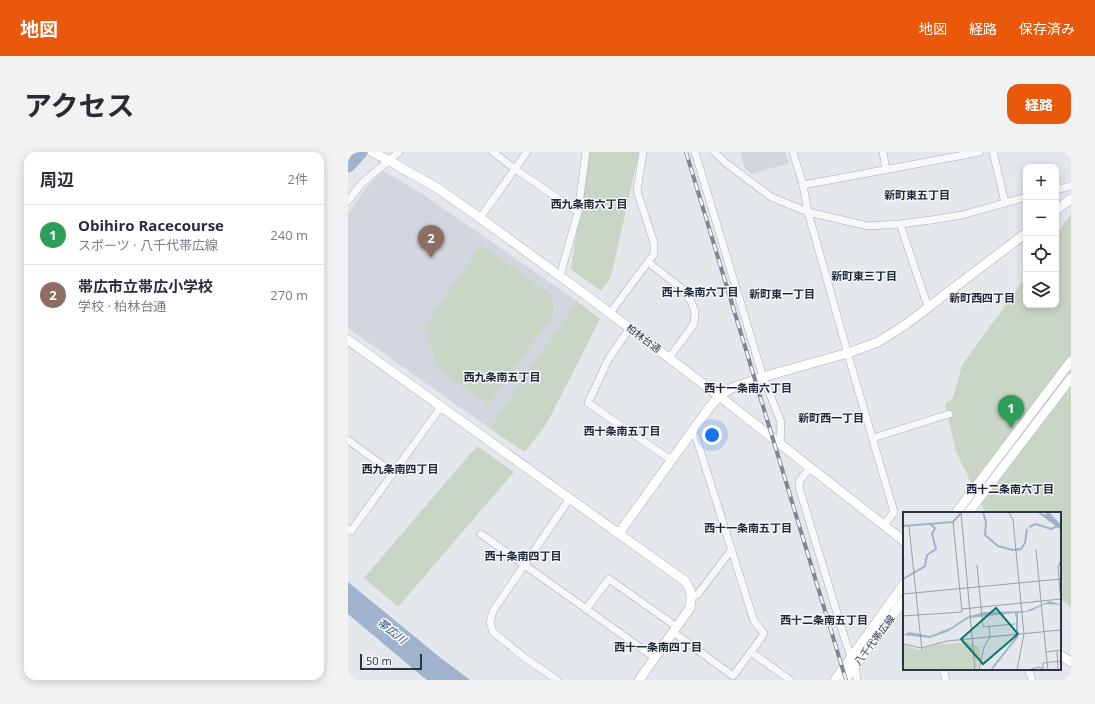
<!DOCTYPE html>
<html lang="ja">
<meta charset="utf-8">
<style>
:root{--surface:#fff;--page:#f2f2f3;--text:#2b2b33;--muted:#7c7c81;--line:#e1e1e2;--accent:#ea580c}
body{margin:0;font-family:"Open Sans","Noto Sans JP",sans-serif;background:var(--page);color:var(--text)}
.controls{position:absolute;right:12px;top:12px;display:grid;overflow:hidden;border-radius:8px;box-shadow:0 2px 10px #0003}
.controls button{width:36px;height:36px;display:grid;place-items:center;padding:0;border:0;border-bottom:1px solid var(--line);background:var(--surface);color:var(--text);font:20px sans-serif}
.scale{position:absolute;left:12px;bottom:10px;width:62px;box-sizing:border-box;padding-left:4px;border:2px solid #2b3445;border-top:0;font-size:11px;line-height:14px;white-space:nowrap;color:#2b3445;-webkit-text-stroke:3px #f4f6f9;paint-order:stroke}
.you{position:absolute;left:364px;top:283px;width:14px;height:14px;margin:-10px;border:3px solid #fff;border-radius:50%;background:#1a73e8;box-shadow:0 0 0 6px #1a73e833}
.badge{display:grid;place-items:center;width:26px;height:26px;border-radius:50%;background:var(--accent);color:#fff;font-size:13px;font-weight:700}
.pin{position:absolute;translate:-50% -33px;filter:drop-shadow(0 1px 2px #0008)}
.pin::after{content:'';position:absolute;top:21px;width:14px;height:12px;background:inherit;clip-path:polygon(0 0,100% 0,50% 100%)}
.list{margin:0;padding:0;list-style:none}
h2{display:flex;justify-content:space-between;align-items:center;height:52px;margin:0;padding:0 16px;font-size:17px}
h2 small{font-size:13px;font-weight:400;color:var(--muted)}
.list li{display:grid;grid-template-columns:26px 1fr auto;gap:12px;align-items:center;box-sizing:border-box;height:60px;padding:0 16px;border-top:1px solid var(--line)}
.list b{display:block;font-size:15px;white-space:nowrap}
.list p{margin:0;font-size:13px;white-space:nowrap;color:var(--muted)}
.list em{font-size:13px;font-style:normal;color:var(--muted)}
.icon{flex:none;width:22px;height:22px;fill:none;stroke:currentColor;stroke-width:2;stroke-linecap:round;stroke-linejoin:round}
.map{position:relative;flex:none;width:723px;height:528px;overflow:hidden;border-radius:12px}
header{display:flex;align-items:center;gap:24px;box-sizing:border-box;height:56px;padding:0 20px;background:var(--accent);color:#fff}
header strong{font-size:19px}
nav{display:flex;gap:22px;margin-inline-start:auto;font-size:14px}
.intro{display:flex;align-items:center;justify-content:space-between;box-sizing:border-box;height:96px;padding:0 24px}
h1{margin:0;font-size:28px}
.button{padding:10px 18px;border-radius:12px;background:var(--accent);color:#fff;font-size:14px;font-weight:700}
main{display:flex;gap:24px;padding:0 24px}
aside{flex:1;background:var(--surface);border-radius:12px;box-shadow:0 2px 10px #0003}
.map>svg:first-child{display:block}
.built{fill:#d2d6de}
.green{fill:#c9d6c5}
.water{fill:#9fb4cc}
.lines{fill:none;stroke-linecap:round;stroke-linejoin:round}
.river{stroke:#9fb4cc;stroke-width:15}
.street-casing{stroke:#a9aeb7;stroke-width:8}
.secondary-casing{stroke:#a9aeb7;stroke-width:10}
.street{stroke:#f7f8fa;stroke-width:7}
.secondary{stroke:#fff;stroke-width:9}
.rail-casing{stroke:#7d8696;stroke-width:4}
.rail{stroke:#f4f6f9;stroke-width:2.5;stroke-dasharray:8;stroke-linecap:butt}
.labels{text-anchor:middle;stroke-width:3;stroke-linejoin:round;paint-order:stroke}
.street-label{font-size:10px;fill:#2b3445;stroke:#f4f6f9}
.neighbourhood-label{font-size:11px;font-weight:bold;fill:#1d2536;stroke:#f4f6f9}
.water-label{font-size:11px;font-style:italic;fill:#34527a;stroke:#f4f6f9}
.inset-river{fill:none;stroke:#9fb4cc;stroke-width:2}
.inset-road{fill:none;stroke:#9a9fa9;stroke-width:1}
.view{fill:#0f766e;fill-opacity:0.15;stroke:#0f766e;stroke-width:2}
.inset-edge{fill:none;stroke:#2b3445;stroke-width:2}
</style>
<header>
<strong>地図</strong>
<nav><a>地図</a><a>経路</a><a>保存済み</a></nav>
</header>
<div class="intro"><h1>アクセス</h1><a class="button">経路</a></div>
<main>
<aside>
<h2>周辺<small>2件</small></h2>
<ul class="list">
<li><span class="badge" style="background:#2e9e5b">1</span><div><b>Obihiro Racecourse</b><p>スポーツ · 八千代帯広線</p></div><em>240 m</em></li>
<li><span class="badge" style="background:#8d6e63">2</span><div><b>帯広市立帯広小学校</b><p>学校 · 柏林台通</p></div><em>270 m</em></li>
</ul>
</aside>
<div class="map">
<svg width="723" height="528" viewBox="0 0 723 528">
<rect width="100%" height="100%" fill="#e4e7ec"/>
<g class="built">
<polygon points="392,0 437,0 441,11 404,22 397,17"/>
<polygon points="35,19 73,41 229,149 141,276 0,176 0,62 18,36"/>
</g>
<g class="green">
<polygon points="240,0 291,0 263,125 253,139 223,117"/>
<polygon points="723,62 723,455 712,447 712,361 638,361 635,356 608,299 597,252 605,246 614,213 678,125 678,153 708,153 708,83"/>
<polygon points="133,93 203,142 206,161 141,252 90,217 77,174"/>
<polygon points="229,149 252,167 199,271 177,300 141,276"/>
<polygon points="129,294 166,320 50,455 16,426"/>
</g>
<polygon class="water" points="0,430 94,507 122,528 79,528 75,525 0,462"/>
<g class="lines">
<polyline class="river" points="0,13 12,0"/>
<defs>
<g id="street">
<polyline points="145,0 167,17 230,60"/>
<polyline points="347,0 415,225 433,270 432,292"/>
<polyline points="366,0 378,11 423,45 460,60 520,74 552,72 583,68 614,63 678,45"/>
<polyline points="445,0 455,33 460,60 503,213 546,360 536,373"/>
<polyline points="535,0 538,18"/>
<polyline points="645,0 657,51"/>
<polyline points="455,33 632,0"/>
<polyline points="708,38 723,34"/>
<polyline points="0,49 14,31 51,0"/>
<polyline points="132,66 179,0"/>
<polyline points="552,72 580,155"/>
<polyline points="300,110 333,136 343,149 347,160 346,172 321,206"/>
<polyline points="212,124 230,60 238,0"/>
<polyline points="262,161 306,102 306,91 289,39 295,0"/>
<polyline points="282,176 261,206 240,251 323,308"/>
<polyline points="525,286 601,262"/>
<polyline points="0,288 45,321"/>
<polyline points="462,316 452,328 451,335 499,494 507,513 509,528"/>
<polyline points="0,377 3,379 93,255"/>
<polyline points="133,382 307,506"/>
<polyline points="343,445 350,442 384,397"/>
<polyline points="238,457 261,427 329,475"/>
<polyline points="325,480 385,524 416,482 406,469 348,285 342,281"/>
<polyline points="403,500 442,528"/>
<polyline points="595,517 598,528"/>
<polyline points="680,517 684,528"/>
<polyline points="209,528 177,506 145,480 142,470 145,459 222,346"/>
</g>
<g id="secondary">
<polyline points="24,0 40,8 91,37 146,76 242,146 371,244 556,389"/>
<polyline points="708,58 723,47"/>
<path d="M 0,188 L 337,429 C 344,439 344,444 342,456 L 291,528"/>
<polyline points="608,361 723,209"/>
<polyline points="620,361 723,226"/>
<polyline points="271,381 361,256 371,244 384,236 415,225 500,201 530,190 557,173 678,81"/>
<polyline points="712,503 723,510"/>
<polyline points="487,528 556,432"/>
<polyline points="497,528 556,448"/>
</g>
</defs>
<use href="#street" class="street-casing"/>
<use href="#secondary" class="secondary-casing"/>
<use href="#street" class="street"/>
<use href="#secondary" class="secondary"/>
<defs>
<polyline id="rail" points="338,0 498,528"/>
</defs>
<use href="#rail" class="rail-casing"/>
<use href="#rail" class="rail"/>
</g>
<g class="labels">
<g class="street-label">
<text transform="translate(296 186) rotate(37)" y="4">柏林台通</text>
<text transform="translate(526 488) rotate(-53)" y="4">八千代帯広線</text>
</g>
<g class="neighbourhood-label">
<text x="569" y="47">新町東五丁目</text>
<text x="241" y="56">西九条南六丁目</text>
<text x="516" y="128">新町東三丁目</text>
<text x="352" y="144">西十条南六丁目</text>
<text x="434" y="146">新町東一丁目</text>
<text x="634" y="150">新町西四丁目</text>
<text x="154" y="229">西九条南五丁目</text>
<text x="400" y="240">西十一条南六丁目</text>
<text x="483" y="270">新町西一丁目</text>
<text x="274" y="283">西十条南五丁目</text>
<text x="52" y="321">西九条南四丁目</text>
<text x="662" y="341">西十二条南六丁目</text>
<text x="400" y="380">西十一条南五丁目</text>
<text x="175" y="408">西十条南四丁目</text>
<text x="476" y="472">西十二条南五丁目</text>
<text x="310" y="499">西十一条南四丁目</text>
</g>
<g class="water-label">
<text transform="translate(44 479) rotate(38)" y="4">帯広川</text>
</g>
</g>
<g transform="translate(555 360)">
<rect width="158" height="158" fill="#e4e7ec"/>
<path d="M 64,130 L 76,135 L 78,150 L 73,158 L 0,158 L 0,133 L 20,139 L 21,136 L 32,133 Z" fill="#c9d6c5"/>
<path d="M 134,0 L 143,3 L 143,0 L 147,1 L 158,13 L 158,18 ZM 147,89 L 158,93 L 142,92 L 128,99 L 115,101 L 112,105 L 112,101 L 66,106 L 44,120 L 27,126 L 0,123 L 6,120 L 27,124 L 49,115 L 64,105 L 81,100 L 123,99 Z" fill="#9fb4cc"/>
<path class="inset-river" d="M 80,0 L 83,10 L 82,23 L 95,34 L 110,38 L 118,37 L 122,31 L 124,17M 0,14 L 50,10 L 58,1M 126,15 L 133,12 L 148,17 L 155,14M 0,67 L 22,54 L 24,43 L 33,37 L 29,22 L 32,16 L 27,12M 88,158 L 114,125 L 114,101"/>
<path class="inset-road" d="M 58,0 L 72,158M 106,0 L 110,8 L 121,122 L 114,158M 6,14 L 19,139M 133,38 L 143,140M 158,47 L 155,56 L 158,89M 74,53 L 80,115 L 112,112M 0,82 L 158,67M 59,97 L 158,87M 0,104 L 59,100 L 50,10M 0,132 L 18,136 L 44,129 L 158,118M 154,139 L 155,158M 140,157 L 140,151 L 158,149M 76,158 L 81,135 L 87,125 L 86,115M 125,158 L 136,155 L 142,158M 145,158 L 143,140 L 158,138"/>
<path class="view" d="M 93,96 L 115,122 L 80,152 L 58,127 Z"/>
<rect width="158" height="158" class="inset-edge"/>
</g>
</svg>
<div class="controls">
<button>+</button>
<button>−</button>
<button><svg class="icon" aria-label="locate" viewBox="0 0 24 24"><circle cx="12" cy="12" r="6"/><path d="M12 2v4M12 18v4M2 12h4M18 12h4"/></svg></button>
<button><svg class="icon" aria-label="layers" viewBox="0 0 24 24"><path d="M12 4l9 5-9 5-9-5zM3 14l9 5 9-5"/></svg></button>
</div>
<div class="scale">50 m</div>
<div class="you"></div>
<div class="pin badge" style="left:663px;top:276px;background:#2e9e5b">1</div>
<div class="pin badge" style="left:83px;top:106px;background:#8d6e63">2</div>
</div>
</main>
